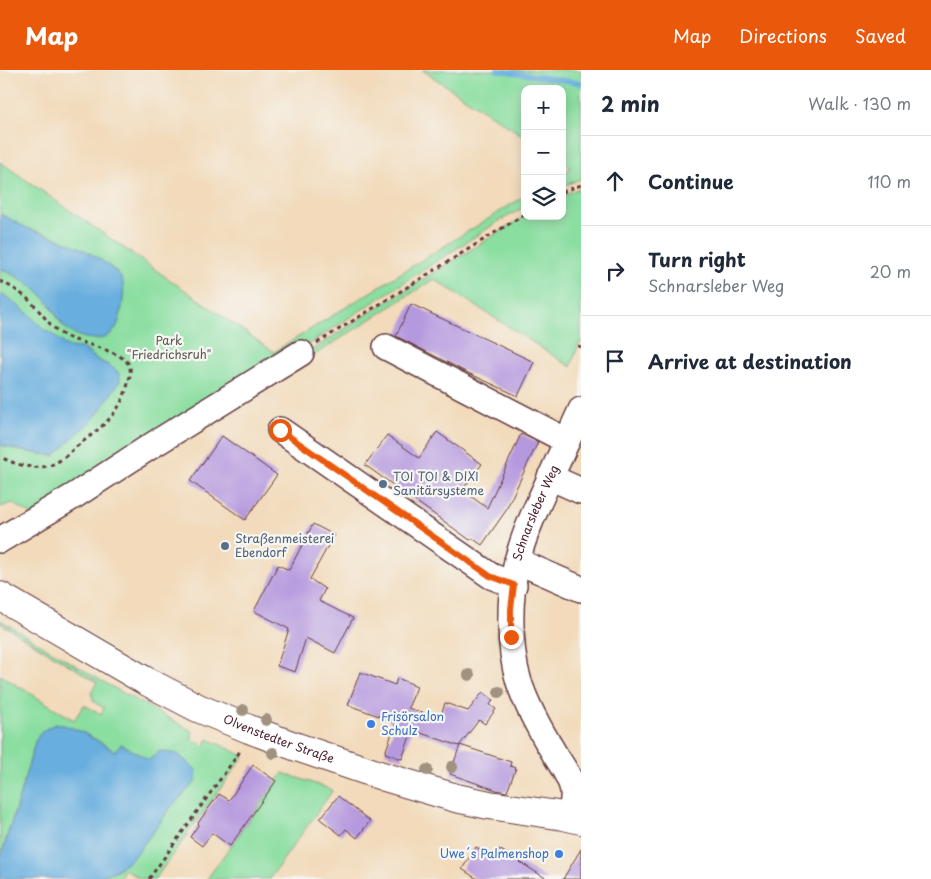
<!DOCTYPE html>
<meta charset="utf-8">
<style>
:root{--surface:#fff;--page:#f6f6f7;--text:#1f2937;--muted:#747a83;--line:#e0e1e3;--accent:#ea580c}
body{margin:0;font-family:"Playpen Sans",sans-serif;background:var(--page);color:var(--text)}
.controls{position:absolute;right:15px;top:15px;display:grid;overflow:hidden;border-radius:10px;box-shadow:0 2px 12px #0003}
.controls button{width:45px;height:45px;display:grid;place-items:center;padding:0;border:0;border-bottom:1px solid var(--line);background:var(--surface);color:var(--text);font:25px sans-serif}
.stop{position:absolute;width:15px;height:15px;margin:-11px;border:4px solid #ea580c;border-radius:50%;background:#fff}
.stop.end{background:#ea580c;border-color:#fff;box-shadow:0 1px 5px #0008}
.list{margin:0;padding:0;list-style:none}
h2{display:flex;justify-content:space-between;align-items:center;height:65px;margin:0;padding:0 20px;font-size:21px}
h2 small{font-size:16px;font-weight:400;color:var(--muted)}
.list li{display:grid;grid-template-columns:32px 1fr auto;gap:15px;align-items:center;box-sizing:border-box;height:90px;padding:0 20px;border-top:1px solid var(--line)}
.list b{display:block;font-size:19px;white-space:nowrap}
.list p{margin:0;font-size:16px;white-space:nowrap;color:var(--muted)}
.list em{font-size:16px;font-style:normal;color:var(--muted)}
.icon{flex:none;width:28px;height:28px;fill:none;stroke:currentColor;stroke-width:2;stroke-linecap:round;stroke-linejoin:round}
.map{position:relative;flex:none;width:581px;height:809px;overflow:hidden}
header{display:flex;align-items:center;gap:30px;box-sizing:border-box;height:70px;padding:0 25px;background:var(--accent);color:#fff}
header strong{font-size:24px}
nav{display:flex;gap:28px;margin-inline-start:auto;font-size:18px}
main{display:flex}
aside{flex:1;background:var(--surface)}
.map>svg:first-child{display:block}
.green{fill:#8adea0;stroke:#6a7e66}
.water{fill:#67aede;stroke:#586684}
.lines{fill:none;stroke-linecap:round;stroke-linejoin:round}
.stream{stroke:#67aede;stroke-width:5}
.building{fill:#b599de}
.minor-casing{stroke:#633b40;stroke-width:28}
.major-casing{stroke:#633b40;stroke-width:30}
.path{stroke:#633b40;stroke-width:3;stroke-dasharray:4 4;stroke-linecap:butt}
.minor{stroke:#fff;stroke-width:25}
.major{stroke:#fff;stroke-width:28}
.tree{fill:#a0927f}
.route{stroke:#ea580c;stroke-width:6}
.service-dot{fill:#5c6f8a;stroke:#f6f6f2;stroke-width:2}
.shop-dot{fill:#3f7fe0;stroke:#f6f6f2;stroke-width:2}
.labels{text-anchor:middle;stroke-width:4.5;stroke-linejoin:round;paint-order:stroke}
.park-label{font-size:12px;fill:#5d584e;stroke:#f6f6f2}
.service-label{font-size:12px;fill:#4e5e75;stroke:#f6f6f2;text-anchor:start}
.street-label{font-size:12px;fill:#4a1f2b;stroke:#f6f6f2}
.shop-label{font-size:12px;fill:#366cbe;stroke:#f6f6f2;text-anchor:start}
</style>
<header>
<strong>Map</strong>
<nav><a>Map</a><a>Directions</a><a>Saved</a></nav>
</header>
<main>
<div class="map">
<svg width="581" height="809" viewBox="0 0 581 809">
<rect width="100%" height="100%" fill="#f6f6f2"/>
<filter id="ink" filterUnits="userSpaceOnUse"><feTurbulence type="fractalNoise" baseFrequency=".02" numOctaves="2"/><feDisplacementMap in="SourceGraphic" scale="10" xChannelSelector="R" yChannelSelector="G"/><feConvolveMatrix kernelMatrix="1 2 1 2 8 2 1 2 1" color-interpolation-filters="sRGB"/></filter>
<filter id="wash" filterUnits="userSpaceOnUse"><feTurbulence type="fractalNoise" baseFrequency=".0096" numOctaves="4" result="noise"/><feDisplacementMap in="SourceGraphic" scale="20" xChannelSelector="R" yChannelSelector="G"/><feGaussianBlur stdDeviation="1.12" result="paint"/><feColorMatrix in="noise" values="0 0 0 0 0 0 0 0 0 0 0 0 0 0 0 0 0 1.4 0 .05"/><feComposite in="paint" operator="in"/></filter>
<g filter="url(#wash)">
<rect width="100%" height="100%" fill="#f2daba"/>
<g class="green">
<polygon points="422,0 581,0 581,109 562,116 562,103 571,98 562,92 562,19 525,19 525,67"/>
<polygon points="0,92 274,282 525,126 525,137 499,151 301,279 32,445 12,433 0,437 0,375 18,380 54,386 110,296 96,289 86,280 70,277 64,274 51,263 44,260 8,228 0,224 0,198 23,210 35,219 47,230 62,255 79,266 97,269 115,259 121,241 117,202 86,181 49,165 26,158 0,144"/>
<polygon points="577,119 581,119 581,273 579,273 571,297 434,209 297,296 238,328 374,240 525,146 562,146 562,126"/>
<path d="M 0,550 L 105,613 L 192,661 L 193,663 L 191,669 L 205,676 L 208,669 L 244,686 L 155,809 L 141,809 L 125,799 L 118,809 L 95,809 L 115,801 L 127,793 L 155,760 L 170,738 L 196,711 L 149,690 L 121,674 L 115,681 C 99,672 81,659 62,655 C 52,653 41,661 36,669 L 16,738 L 0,789 L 0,605 L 74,650 L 84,635 L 101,644 L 104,638 L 94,632 L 91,622 L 97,612 L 0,553 Z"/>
<polygon points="283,703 333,720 270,808 271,809 207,809"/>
</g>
<g class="water">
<path d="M 0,144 C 9,148 18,154 27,158 C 34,161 41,163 48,165 C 70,172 98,185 115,201 C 119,204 122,209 123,213 C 125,223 121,249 116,258 C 114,261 111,264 108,266 C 101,271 87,269 79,266 C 61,260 57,244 46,230 C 34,215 17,207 0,198 Z"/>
<polygon points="0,224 8,228 20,237 31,246 44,260 51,263 64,274 70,277 82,278 96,289 110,296 118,302 120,307 120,311 96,346 54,386 18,380 0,375"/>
<path d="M 56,654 C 75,655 98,672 115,681 L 121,674 L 149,690 L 160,681 L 178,684 L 197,701 L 196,711 L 170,738 L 138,782 L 127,793 L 114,801 L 95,809 L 0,809 L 0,789 L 16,738 L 36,669 C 40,662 48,657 56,654 Z"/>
</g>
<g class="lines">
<polyline class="stream" points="497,0 581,13"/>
</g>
<g id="blocks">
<g class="building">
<polygon points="411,234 534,292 518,326 464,301 396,266"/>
<polygon points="437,362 482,394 462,420 487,438 521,364 538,372 505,442 482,475 472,468 470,470 365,395 387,365 419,388"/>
<polygon points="222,366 277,405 245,450 190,411"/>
<polygon points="313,454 334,465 310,509 325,519 319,531 353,548 335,583 306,568 295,602 277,596 289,559 254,541 278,495 289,500"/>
<polygon points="360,602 395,615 397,608 412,614 412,615 417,617 408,638 440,649 445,633 468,641 483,622 493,630 490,635 496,639 485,654 479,650 459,676 412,660 402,689 385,683 396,652 348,635"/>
<polygon points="460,675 511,692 510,696 516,698 507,722 496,720 450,704"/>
<polygon points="253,695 276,711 230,776 212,763 202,776 190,767 199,754 198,753 219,724 229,730"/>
<polygon points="338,726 370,751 357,768 346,759 341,765 320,749"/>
<polygon points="476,777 499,791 499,779 547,809 477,809 462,799"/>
<polygon points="581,779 581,809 563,809"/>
</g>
</g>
</g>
<g filter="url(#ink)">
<use href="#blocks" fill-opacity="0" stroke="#633b40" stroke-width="1"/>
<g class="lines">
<defs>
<g id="minor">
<polyline points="386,277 567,371"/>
<polyline points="280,360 491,506 514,515"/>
<polyline points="550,407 581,421"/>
<polyline points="0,470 74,426 151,376 301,283"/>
<polyline points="517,491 581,519"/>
<path id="s1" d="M 570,747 C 572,738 574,729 573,721 C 571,707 561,695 554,683 C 540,660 527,637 519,612 C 508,577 509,526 517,491 C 525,461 538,434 551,406 C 561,384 571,362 581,340"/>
</g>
<g id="major">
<path id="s2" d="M 0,526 L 144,610 L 198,638 L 249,659 L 294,676 L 385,707 L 456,728 L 489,735 L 564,746 L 581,750"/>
</g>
</defs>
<use href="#minor" class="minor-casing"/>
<use href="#major" class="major-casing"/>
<g class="path">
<polyline points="562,122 581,115"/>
<path d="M 0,211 C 12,217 22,223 32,233 C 43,244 52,260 67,267 C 80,273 124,282 129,295 C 132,302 129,310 127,317 C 119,346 99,359 76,377 C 68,384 59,393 48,396 C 32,400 15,394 0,387"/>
<polyline points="317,273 525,144"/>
<polyline points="578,276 581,277"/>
<polyline points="149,809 241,680"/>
</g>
<use href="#minor" class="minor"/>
<use href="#major" class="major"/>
</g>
<g class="tree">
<circle cx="469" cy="605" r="6"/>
<circle cx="499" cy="622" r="6"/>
<circle cx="243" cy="640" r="6"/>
<circle cx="266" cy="650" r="6"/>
<circle cx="273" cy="683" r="6"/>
<circle cx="452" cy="697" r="6"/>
<circle cx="427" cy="700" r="6"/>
</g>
</g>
<g class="lines" filter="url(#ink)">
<polyline class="route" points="280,360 490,506 514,515 511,539 511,567"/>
</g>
<g class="service-dot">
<circle cx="383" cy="414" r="5"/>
<circle cx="225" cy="476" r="5"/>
</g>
<g class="shop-dot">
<circle cx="371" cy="654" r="5"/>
<circle cx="559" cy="784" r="5"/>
</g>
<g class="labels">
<g class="park-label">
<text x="169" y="275">Park<tspan x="169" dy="14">"Friedrichsruh"</tspan></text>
</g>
<g class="service-label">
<text x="393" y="411">TOI TOI &amp; DIXI<tspan x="393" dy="14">Sanitärsysteme</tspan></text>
<text x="235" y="473">Straßenmeisterei<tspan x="235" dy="14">Ebendorf</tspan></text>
</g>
<g class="street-label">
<text dy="4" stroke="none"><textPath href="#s1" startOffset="322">Schnarsleber Weg</textPath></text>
<text dy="4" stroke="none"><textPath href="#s2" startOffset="314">Olvenstedter Straße</textPath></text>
</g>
<g class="shop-label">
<text x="381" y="651">Frisörsalon<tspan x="381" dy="14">Schulz</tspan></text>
<text x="549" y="788" text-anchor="end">Uwe´s Palmenshop</text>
</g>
</g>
</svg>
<div class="controls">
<button>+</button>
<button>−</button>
<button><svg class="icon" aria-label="layers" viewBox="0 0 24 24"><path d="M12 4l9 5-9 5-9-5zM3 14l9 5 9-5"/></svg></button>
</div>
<div class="stop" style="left:280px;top:360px"></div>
<div class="stop end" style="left:511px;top:567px"></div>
</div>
<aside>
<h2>2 min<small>Walk · 130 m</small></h2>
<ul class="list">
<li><svg class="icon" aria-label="ahead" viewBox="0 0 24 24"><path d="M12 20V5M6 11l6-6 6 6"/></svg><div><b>Continue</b></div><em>110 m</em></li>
<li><svg class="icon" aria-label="right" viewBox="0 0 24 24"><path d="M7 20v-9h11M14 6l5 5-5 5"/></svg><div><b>Turn right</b><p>Schnarsleber Weg</p></div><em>20 m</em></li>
<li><svg class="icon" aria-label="arrive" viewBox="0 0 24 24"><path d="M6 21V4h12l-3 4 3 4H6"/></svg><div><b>Arrive at destination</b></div></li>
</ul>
</aside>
</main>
